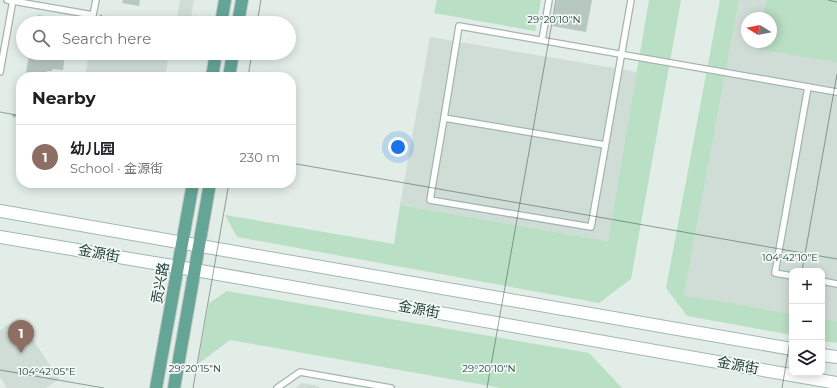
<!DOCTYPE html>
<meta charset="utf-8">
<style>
:root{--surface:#fff;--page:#f6f6f6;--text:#202124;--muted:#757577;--line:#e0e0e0;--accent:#ea580c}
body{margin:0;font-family:Montserrat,"Noto Sans SC",sans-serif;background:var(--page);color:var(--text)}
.controls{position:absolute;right:12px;bottom:12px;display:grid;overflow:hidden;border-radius:8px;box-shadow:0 2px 10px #0003}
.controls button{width:36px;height:36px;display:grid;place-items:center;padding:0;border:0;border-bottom:1px solid var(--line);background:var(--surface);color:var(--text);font:20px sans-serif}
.compass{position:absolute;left:741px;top:12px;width:36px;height:36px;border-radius:50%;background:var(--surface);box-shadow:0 2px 10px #0003;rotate:280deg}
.you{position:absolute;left:398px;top:147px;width:14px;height:14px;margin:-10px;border:3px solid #fff;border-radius:50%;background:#1a73e8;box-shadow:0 0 0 6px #1a73e833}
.badge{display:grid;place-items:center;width:26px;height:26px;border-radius:50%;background:var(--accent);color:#fff;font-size:13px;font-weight:700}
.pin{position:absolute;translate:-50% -33px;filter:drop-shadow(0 1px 2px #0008)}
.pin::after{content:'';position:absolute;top:21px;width:14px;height:12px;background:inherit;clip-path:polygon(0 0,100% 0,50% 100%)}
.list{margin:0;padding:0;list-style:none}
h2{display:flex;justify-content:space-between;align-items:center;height:52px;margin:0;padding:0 16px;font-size:17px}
h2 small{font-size:13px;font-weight:400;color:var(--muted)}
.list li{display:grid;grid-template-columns:26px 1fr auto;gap:12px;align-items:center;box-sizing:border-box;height:64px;padding:0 16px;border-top:1px solid var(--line)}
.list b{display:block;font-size:15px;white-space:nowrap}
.list p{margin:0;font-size:13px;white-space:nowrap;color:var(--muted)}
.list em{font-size:13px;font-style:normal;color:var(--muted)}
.icon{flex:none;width:22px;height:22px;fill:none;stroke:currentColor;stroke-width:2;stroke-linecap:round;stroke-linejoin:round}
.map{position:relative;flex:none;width:837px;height:388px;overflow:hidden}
.search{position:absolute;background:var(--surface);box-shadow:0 2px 10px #0003;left:16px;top:16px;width:280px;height:44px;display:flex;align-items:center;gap:10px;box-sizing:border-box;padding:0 14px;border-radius:22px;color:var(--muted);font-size:15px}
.panel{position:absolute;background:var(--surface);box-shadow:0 2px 10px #0003;left:16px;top:72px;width:280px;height:116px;border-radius:16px}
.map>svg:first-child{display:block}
.built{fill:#d0ddd7;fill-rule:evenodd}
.green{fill:#b9dfc4}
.building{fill:#b7c8c1}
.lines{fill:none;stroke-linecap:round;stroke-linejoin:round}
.service-casing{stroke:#a4b5af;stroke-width:8}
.secondary-casing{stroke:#9fb9b1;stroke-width:14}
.primary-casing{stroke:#c1c9c7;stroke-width:14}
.path{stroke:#80b2a4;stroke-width:2.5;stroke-dasharray:2 3;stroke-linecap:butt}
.service{stroke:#fff;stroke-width:5.5}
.secondary{stroke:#fff;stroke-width:12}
.primary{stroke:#64a596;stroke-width:12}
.ticks{fill:none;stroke:#213f37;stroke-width:1;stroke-opacity:0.45}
.labels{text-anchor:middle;stroke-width:3.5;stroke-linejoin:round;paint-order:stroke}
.street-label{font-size:14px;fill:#213f37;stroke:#f2f9f6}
.ticks-label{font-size:10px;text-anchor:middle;fill:#213f37;stroke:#f2f9f6;stroke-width:3.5;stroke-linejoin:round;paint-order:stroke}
</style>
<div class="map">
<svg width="837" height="388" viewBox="0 0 837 388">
<rect width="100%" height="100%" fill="#e2ede8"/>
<g class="built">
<polygon points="180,0 194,0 190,23 176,23"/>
<path d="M 739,0 L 837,0 L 837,321 L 822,319 L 822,271 L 792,271 L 792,314 L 684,295 ZM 747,18 L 771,18 L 771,42 L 747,42 Z"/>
<polygon points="430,37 637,72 608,241 400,205"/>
<polygon points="89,53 169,53 165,77 85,77"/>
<polygon points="19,318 59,379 46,388 7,388 0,377 0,330"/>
<polygon points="302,383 319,386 319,388 295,388"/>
</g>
<g class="green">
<polygon points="437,0 541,0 535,31 434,13"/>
<polygon points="649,0 681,0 631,279 599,303 237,237 225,215 394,244 400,205 608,241"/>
<polygon points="720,0 739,0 684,295 792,314 792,335 687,316 666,288"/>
<polygon points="767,0 837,0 837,62 758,49 759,42 771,42 771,18 763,18"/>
<polygon points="227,291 589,353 622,388 501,388 230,340 198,364 209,303"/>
<polygon points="822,319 837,321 837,343 822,341"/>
</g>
<g class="building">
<polygon points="123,0 140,0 139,6 122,3"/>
<polygon points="557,0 592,0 586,32 552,26"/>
<polygon points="38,15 51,17 50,21 56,22 56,23 34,23 35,18 37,18"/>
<polygon points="24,53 65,53 63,70 53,69 52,71 47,71 46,77 27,77 28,73 26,72 29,56 24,55"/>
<polygon points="17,98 21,99 21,142 16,141 18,129 16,129 18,118 12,117 13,114 17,115 19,101 16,101"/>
</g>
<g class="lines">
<defs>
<g id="service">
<polyline points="7,0 93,15 96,0"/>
<polyline points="542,40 549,0"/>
<polyline points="0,72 13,0"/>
<polyline points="444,118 430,200 591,227 631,0"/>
<polyline points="605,145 444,118 459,26 837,92"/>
<polyline points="792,276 775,273 808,87"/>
<polyline points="822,281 837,284"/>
<polyline points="277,388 300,372 391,388"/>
</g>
<g id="secondary">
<polyline points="0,211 792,349"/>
<polyline points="0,237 178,267 837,383"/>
<polyline points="822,355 837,357"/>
</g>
<g id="primary">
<polyline points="221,23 225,0"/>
<polyline points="238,23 242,0"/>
<polyline points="212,77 216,53"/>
<polyline points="229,77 233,53"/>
<polyline points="156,388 193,183"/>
<polyline points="174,388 210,183"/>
</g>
</defs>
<use href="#service" class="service-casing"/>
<use href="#secondary" class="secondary-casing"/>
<use href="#primary" class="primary-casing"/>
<polyline class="path" points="100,16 138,23"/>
<use href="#service" class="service"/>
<use href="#secondary" class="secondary"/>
<use href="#primary" class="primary"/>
</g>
<path class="ticks" d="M 828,0 L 837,2M 257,23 L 261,0M 248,77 L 252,53M 0,112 L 21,116M 291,163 L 837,259M 802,271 L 837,74M 0,370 L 104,388M 193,388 L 229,183M 487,388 L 556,0M 782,388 L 792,329"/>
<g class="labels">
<g class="street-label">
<text transform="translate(99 253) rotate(10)" y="5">金源街</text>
<text transform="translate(160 283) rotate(-80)" y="5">贡兴路</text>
<text transform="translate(419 309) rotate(10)" y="5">金源街</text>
<text transform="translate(738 365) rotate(10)" y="5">金源街</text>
</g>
</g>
<g class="ticks-label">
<text x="554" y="23">29°20'10"N</text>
<text x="790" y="261">104°42'10"E</text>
<text x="195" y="372">29°20'15"N</text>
<text x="489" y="372">29°20'10"N</text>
<text x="47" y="375">104°42'05"E</text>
</g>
</svg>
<div class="controls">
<button>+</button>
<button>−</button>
<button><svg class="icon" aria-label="layers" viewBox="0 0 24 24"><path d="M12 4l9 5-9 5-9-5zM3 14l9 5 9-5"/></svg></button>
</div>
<svg class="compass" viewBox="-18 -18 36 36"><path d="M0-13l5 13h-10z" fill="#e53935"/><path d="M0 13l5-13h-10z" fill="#757577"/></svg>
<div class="you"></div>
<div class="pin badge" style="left:21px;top:353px;background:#8d6e63">1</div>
<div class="search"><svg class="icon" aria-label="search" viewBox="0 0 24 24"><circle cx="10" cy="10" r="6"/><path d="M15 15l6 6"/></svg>Search here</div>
<section class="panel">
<h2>Nearby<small></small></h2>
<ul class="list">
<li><span class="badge" style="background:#8d6e63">1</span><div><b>幼儿园</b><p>School · 金源街</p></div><em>230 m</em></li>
</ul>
</section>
</div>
